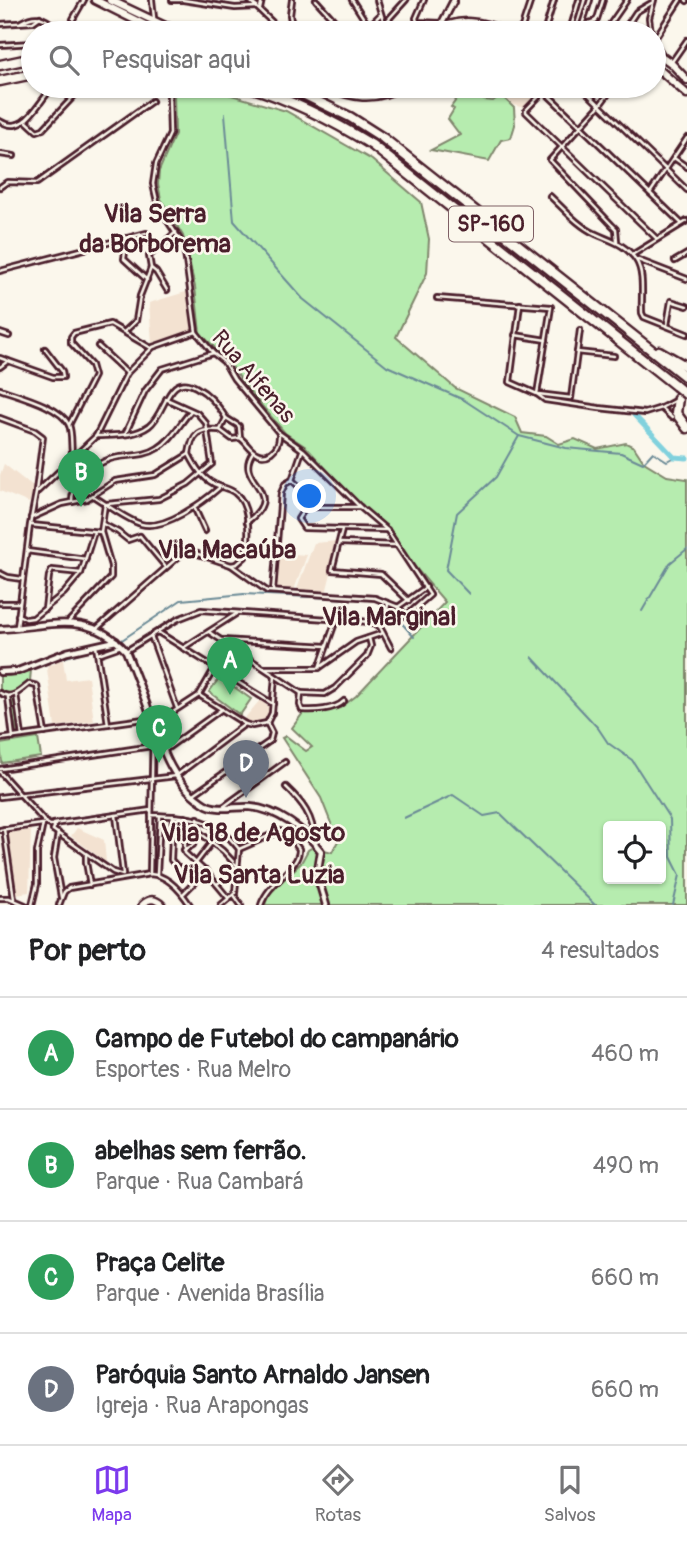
<!DOCTYPE html>
<html lang="pt">
<meta charset="utf-8">
<style>
:root{--surface:#fff;--page:#f2f2f2;--text:#202124;--muted:#757577;--line:#e0e0e0;--accent:#7c3aed}
body{margin:0;font-family:Pangolin,sans-serif;background:var(--page);color:var(--text)}
.controls{position:absolute;right:21px;bottom:21px;display:grid;overflow:hidden;border-radius:7px;box-shadow:0 2px 5px #0004}
.controls button{width:63px;height:63px;display:grid;place-items:center;padding:0;border:0;border-bottom:2px solid var(--line);background:var(--surface);color:var(--text);font:35px sans-serif}
.you{position:absolute;left:310px;top:497px;width:24px;height:24px;margin:-18px;border:5px solid #fff;border-radius:50%;background:#1a73e8;box-shadow:0 0 0 10px #1a73e833}
.badge{display:grid;place-items:center;width:46px;height:46px;border-radius:50%;background:var(--accent);color:#fff;font-size:23px;font-weight:700}
.pin{position:absolute;translate:-50% -58px;filter:drop-shadow(0 2px 4px #0008)}
.pin::after{content:'';position:absolute;top:37px;width:24px;height:21px;background:inherit;clip-path:polygon(0 0,100% 0,50% 100%)}
.list{margin:0;padding:0;list-style:none}
h2{display:flex;justify-content:space-between;align-items:center;height:91px;margin:0;padding:0 28px;font-size:30px}
h2 small{font-size:23px;font-weight:400;color:var(--muted)}
.list li{display:grid;grid-template-columns:46px 1fr auto;gap:21px;align-items:center;box-sizing:border-box;height:112px;padding:0 28px;border-top:2px solid var(--line)}
.list b{display:block;font-size:26px;white-space:nowrap}
.list p{margin:0;font-size:23px;white-space:nowrap;color:var(--muted)}
.list em{font-size:23px;font-style:normal;color:var(--muted)}
.icon{flex:none;width:38px;height:38px;fill:none;stroke:currentColor;stroke-width:2;stroke-linecap:round;stroke-linejoin:round}
.map{position:relative;flex:none;width:687px;height:905px;overflow:hidden}
.search{position:absolute;background:var(--surface);box-shadow:0 2px 5px #0004;left:21px;right:21px;top:21px;height:77px;display:flex;align-items:center;gap:18px;box-sizing:border-box;padding:0 24px;border-radius:38px;color:var(--muted);font-size:26px}
.sheet{height:539px;background:var(--surface)}
nav{display:flex;justify-content:space-around;align-items:center;box-sizing:border-box;height:98px;border-top:2px solid var(--line);background:var(--surface);font-size:19px;color:var(--muted)}
nav a{display:grid;justify-items:center;gap:4px}
nav .on{color:var(--accent)}
.map>svg:first-child{display:block}
.built{fill:#f3e2d1}
.green{fill:#b6ecaf;stroke:#80866d;stroke-width:2;fill-rule:evenodd}
.lines{fill:none;stroke-linecap:round;stroke-linejoin:round}
.stream{stroke:#6b8a96;stroke-width:2}
.river{stroke:#81d1dd;stroke-width:5}
.minor-casing{stroke:#4a1f2b;stroke-width:8}
.tertiary-casing{stroke:#4a1f2b;stroke-width:10}
.secondary-casing{stroke:#4a1f2b;stroke-width:10}
.primary-casing{stroke:#4a1f2b;stroke-width:11}
.motorway-casing{stroke:#4a1f2b;stroke-width:13}
.minor{stroke:#fbf7ec;stroke-width:2.5}
.tertiary{stroke:#fbf7ec;stroke-width:4.5}
.secondary{stroke:#fbf7ec;stroke-width:5}
.primary{stroke:#fbf7ec;stroke-width:6}
.motorway{stroke:#fbf7ec;stroke-width:8}
.motorway-bridge-casing{stroke:#4a1f2b;stroke-width:13;stroke-linecap:butt}
.motorway-bridge{stroke:#fbf7ec;stroke-width:8}
.labels{text-anchor:middle;stroke-width:5;stroke-linejoin:round;paint-order:stroke}
.shield{fill:#fbf7ec;stroke:#7f6065;stroke-width:2}
.shield-label{font-size:21px;font-weight:bold;fill:#4a1f2b}
.street-label{font-size:23px;fill:#4a1f2b;stroke:#fbf7ec}
.quarter-label{font-size:26px;font-weight:bold;fill:#4a1f2b;stroke:#fbf7ec}
</style>
<div class="map">
<svg width="687" height="905" viewBox="0 0 687 905">
<rect width="100%" height="100%" fill="#fbf7ec"/>
<filter id="ink" filterUnits="userSpaceOnUse"><feTurbulence type="fractalNoise" baseFrequency=".0143" numOctaves="2"/><feDisplacementMap in="SourceGraphic" scale="14" xChannelSelector="R" yChannelSelector="G"/><feConvolveMatrix kernelMatrix="1 2 1 2 8 2 1 2 1" color-interpolation-filters="sRGB"/></filter>
<g filter="url(#ink)">
<g class="built">
<polygon points="471,86 545,86 524,108 513,105 500,94 491,100 487,99"/>
<polygon points="189,291 192,331 152,343 149,303"/>
<polygon points="4,464 33,487 33,494 29,503 0,491 0,475"/>
<polygon points="339,541 326,593 297,589 314,543"/>
<polygon points="279,553 307,555 294,590 275,589"/>
<polygon points="63,660 66,680 88,677 94,721 55,727 47,669 48,665 55,664 55,661"/>
<polygon points="260,700 270,708 269,718 257,724 247,722 244,719"/>
<polygon points="31,828 29,892 16,894 8,832"/>
<polygon points="77,828 104,840 106,862 71,836"/>
</g>
<g class="green">
<path d="M 190,86 L 201,86 L 286,111 L 372,160 L 421,202 L 429,239 L 427,273 L 396,337 L 455,388 L 515,417 L 522,433 L 546,436 L 559,444 L 575,439 L 597,449 L 626,443 L 634,447 L 644,462 L 667,476 L 687,479 L 687,905 L 265,905 L 268,895 L 301,863 L 308,850 L 313,847 L 332,852 L 338,841 L 321,798 L 282,738 L 286,736 L 306,751 L 312,747 L 292,728 L 303,713 L 340,708 L 356,696 L 445,602 L 414,566 L 389,528 L 361,506 L 306,447 L 285,433 L 249,391 L 228,361 L 200,333 L 195,287 L 183,236 L 161,199 L 158,184 L 159,171 L 175,134 L 174,95 ZM 608,826 L 661,826 L 661,879 L 608,879 Z"/>
<polygon points="466,86 484,100 493,101 501,95 514,108 515,125 511,138 501,140 489,161 431,150 460,135 448,119 454,109 451,107"/>
<polygon points="31,670 30,681 16,695 20,731 17,732 8,697 0,693 0,675 9,676"/>
<polygon points="220,677 251,699 240,715 209,692"/>
<polygon points="38,738 41,757 2,763 0,744"/>
</g>
<g class="lines">
<g class="stream">
<polyline points="225,114 234,221 303,299 387,366 464,400 519,436 566,448 621,453 643,463 653,452 667,461 674,457"/>
<polyline points="469,594 446,570 457,513 496,477 519,436"/>
<polyline points="382,601 414,637"/>
<polyline points="642,611 670,563 687,549"/>
<polyline points="119,642 181,600 244,594 377,600"/>
<polyline points="532,657 598,728 608,743 632,760 670,819 671,857 680,875 673,905"/>
<polyline points="42,664 107,645"/>
<polyline points="404,818 453,795 484,816 500,813 595,905"/>
</g>
<polyline class="river" points="634,415 674,457 687,458"/>
<defs>
<g id="minor">
<polyline points="152,0 154,18"/>
<polyline points="172,0 181,0"/>
<polyline points="183,0 235,8 257,7"/>
<polyline points="249,0 273,23 275,28 272,33"/>
<polyline points="292,0 290,15 293,33"/>
<polyline points="352,0 366,22 367,26"/>
<polyline points="377,0 384,23"/>
<polyline points="424,0 416,18 417,22 441,23"/>
<polyline points="579,0 571,27 574,28 595,21"/>
<polyline points="686,0 687,1"/>
<polyline points="260,9 262,0"/>
<polyline points="73,19 84,0"/>
<path d="M 21,22 C 35,14 44,16 55,27"/>
<polyline points="292,23 328,31 334,28 334,20 316,0"/>
<polyline points="0,24 33,22 40,17"/>
<polyline points="582,25 590,0"/>
<polyline points="362,33 380,15"/>
<polyline points="376,33 406,0"/>
<polyline points="515,33 522,27 531,0"/>
<polyline points="544,33 554,0"/>
<polyline points="582,33 597,19 603,0"/>
<polyline points="604,33 627,0"/>
<polyline points="622,33 636,12 653,2"/>
<polyline points="651,33 649,18 654,0"/>
<polyline points="654,40 680,0"/>
<polyline points="654,42 662,54"/>
<polyline points="0,45 33,43"/>
<polyline points="671,63 687,40"/>
<polyline points="549,86 526,110 526,112 657,239"/>
<polyline points="580,86 687,190"/>
<polyline points="614,86 600,105 550,160 612,225 616,229 617,241"/>
<polyline points="544,91 682,224"/>
<polyline points="169,94 170,134 156,164 153,184 158,206 184,246 196,332 213,353 224,362 234,379 279,433 303,450 360,507 387,530 430,595 406,616 398,607 375,598 267,591 231,565"/>
<polyline points="25,120 37,131 43,129 75,95"/>
<path d="M 0,121 C 22,135 34,110 47,94"/>
<polyline points="0,154 14,156"/>
<polyline points="674,158 687,167"/>
<polyline points="0,187 7,182 37,183 152,101"/>
<polyline points="650,193 687,138"/>
<path d="M 550,196 C 564,209 578,226 596,234 C 611,241 626,244 636,260 C 645,273 641,298 642,313 L 644,317 L 687,334"/>
<polyline points="127,238 124,259 147,280"/>
<polyline points="632,255 687,221"/>
<polyline points="638,260 687,279"/>
<polyline points="675,261 687,254"/>
<polyline points="151,268 156,272 167,290"/>
<polyline points="0,271 146,233"/>
<polyline points="437,298 551,307 537,394"/>
<polyline points="520,304 510,382 537,394 545,400 599,408 645,413 661,408 674,401"/>
<polyline points="667,325 671,301 687,306"/>
<polyline points="125,331 136,321 140,296 151,268 149,256 176,232"/>
<polyline points="0,333 9,336"/>
<polyline points="515,335 546,340"/>
<polyline points="98,346 127,373"/>
<polyline points="577,352 614,356"/>
<polyline points="0,358 53,377 63,377 62,371 45,349"/>
<polyline points="0,367 8,361"/>
<path d="M 0,389 C 19,396 60,406 69,425 C 73,435 70,448 73,458"/>
<polyline points="538,394 571,398 580,330"/>
<polyline points="661,408 672,418"/>
<polyline points="0,418 35,431 43,437 36,491"/>
<polyline points="226,418 220,430 232,439 240,438"/>
<polyline points="226,418 239,426 240,438"/>
<polyline points="69,425 94,376 91,365 71,343 71,337 74,333 110,324 151,348"/>
<polyline points="125,434 145,391 162,369 213,353"/>
<path d="M 96,436 C 114,435 134,437 149,426 C 166,414 167,371 196,387 C 209,394 219,406 226,418"/>
<path d="M 240,438 C 245,441 248,447 252,450 C 266,462 280,449 279,434"/>
<polyline points="292,480 308,495 309,502 298,519 304,528 387,530"/>
<path d="M 93,496 C 108,505 125,519 141,524 C 164,531 203,502 219,488"/>
<path d="M 72,502 C 71,484 93,465 110,459 C 126,454 143,458 158,448 C 172,440 180,423 191,411"/>
<polyline points="107,504 159,499 188,484 212,464 206,423 197,413 166,399"/>
<polyline points="194,507 205,531"/>
<polyline points="305,507 360,507"/>
<polyline points="31,518 62,504 87,499 115,481 155,475 189,454"/>
<path d="M 247,522 C 289,490 232,482 253,452"/>
<polyline points="103,524 118,532 128,540 140,536"/>
<polyline points="31,525 101,532"/>
<polyline points="342,530 332,570 381,574 409,601"/>
<polyline points="140,536 165,566"/>
<polyline points="340,543 396,545"/>
<polyline points="27,551 86,559"/>
<polyline points="0,573 8,577 22,579"/>
<polyline points="273,591 281,493 285,484 292,480 302,451"/>
<polyline points="0,603 19,603"/>
<polyline points="388,603 387,611 396,621"/>
<polyline points="398,607 426,587"/>
<polyline points="45,609 49,576 52,570 81,573"/>
<polyline points="18,615 26,619 33,618 64,593 81,573 94,532"/>
<polyline points="69,621 111,577 111,566 101,532 105,504"/>
<polyline points="17,627 30,525 36,493 96,436 127,373 153,347 196,332"/>
<path d="M 95,630 L 184,552 L 189,551 L 231,565 L 237,564 L 245,557 C 250,540 251,505 235,493 C 230,489 224,488 219,486 C 204,481 196,468 189,454 C 192,433 199,428 220,430"/>
<polyline points="158,632 273,704"/>
<polyline points="209,632 301,693"/>
<polyline points="151,636 177,708"/>
<polyline points="222,640 327,646"/>
<polyline points="96,646 108,724"/>
<polyline points="183,648 236,614"/>
<polyline points="126,651 178,619 201,610 371,622 380,627 391,648"/>
<polyline points="98,654 121,646"/>
<polyline points="265,668 319,668 356,642 383,633"/>
<polyline points="319,668 336,620"/>
<path d="M 0,693 C 12,700 19,692 29,684 L 37,686 L 45,733"/>
<polyline points="16,694 22,736"/>
<polyline points="199,695 214,669"/>
<polyline points="8,697 13,738"/>
<path d="M 344,701 C 335,710 314,711 302,710 L 300,705 L 301,693 L 325,694 L 335,688 L 367,656 L 371,646 L 369,638"/>
<polyline points="267,723 272,713 275,676"/>
<polyline points="0,739 151,718"/>
<polyline points="165,750 222,709"/>
<polyline points="0,769 152,746"/>
<polyline points="0,772 45,822 50,825 55,825 53,830"/>
<path d="M 286,787 C 302,802 314,817 314,840"/>
<polyline points="194,794 270,741 272,733 267,723"/>
<polyline points="0,797 176,776 245,724"/>
<polyline points="223,807 285,762"/>
<polyline points="116,815 123,874"/>
<path d="M 151,815 C 189,817 214,816 239,849 L 235,893 L 221,905"/>
<polyline points="173,816 171,860 181,871"/>
<polyline points="185,817 185,853 209,875 229,899"/>
<polyline points="198,818 199,832 223,851 238,867"/>
<polyline points="53,824 151,810"/>
<polyline points="4,829 14,899"/>
<polyline points="0,830 42,824"/>
<polyline points="53,830 113,872 123,875"/>
<polyline points="58,833 54,858 61,897"/>
<path d="M 239,849 L 280,831 L 287,833 L 299,849 C 300,868 269,881 261,905"/>
<polyline points="184,850 193,845 199,832"/>
<polyline points="86,854 86,862 90,885"/>
<polyline points="196,863 212,842"/>
<polyline points="150,874 153,725 199,695 245,724 252,726 267,723"/>
<polyline points="157,874 160,816"/>
<polyline points="217,884 237,870"/>
<polyline points="183,894 206,871"/>
<polyline points="234,895 241,905"/>
<polyline points="0,898 9,898 25,905"/>
<polyline points="32,905 37,884 37,852 43,824"/>
<path d="M 59,905 L 64,892 L 69,888 L 150,874 C 168,875 181,891 190,905"/>
</g>
<g id="tertiary">
<polyline points="439,29 454,0"/>
<path d="M 0,629 C 48,627 88,609 126,651 C 134,671 142,691 149,711 C 161,746 172,785 207,805 C 219,811 237,806 250,807 C 277,809 305,830 321,851 L 317,875 L 326,905"/>
<polyline points="0,672 18,671 67,652 116,641"/>
</g>
<path id="secondary" d="M 142,905 C 149,898 155,898 162,905"/>
<g id="primary">
<polyline points="95,0 161,33"/>
<polyline points="110,0 165,26 194,33"/>
<path d="M 433,33 C 458,16 483,21 508,33"/>
<polyline points="654,51 671,63 687,80"/>
<polyline points="654,65 687,94"/>
<path d="M 324,86 C 351,97 374,103 401,86"/>
<polyline points="351,86 369,86"/>
</g>
<g id="motorway">
<polyline points="0,65 33,58"/>
<polyline points="0,81 33,74"/>
<path d="M 247,86 C 292,100 332,120 372,145 L 676,386"/>
<polyline points="286,86 350,117 383,138 687,378"/>
<polyline points="659,351 687,367"/>
<polyline points="678,398 676,413 687,428"/>
</g>
</defs>
<use href="#minor" class="minor-casing"/>
<use href="#tertiary" class="tertiary-casing"/>
<use href="#secondary" class="secondary-casing"/>
<use href="#primary" class="primary-casing"/>
<use href="#motorway" class="motorway-casing"/>
<use href="#minor" class="minor"/>
<use href="#tertiary" class="tertiary"/>
<use href="#secondary" class="secondary"/>
<use href="#primary" class="primary"/>
<use href="#motorway" class="motorway"/>
<defs>
<polyline id="motorway-bridge" points="676,386 687,395"/>
</defs>
<use href="#motorway-bridge" class="motorway-bridge-casing"/>
<use href="#motorway-bridge" class="motorway-bridge"/>
</g>
</g>
<g class="labels">
<rect class="shield" x="449" y="206.5" width="84" height="35" rx="5"/>
<g class="shield-label">
<text x="491" y="231">SP-160</text>
</g>
<g class="street-label">
<text transform="translate(254 376) rotate(49)" y="8">Rua Alfenas</text>
</g>
<g class="quarter-label">
<text x="155" y="222">Vila Serra<tspan x="155" dy="30">da Borborema</tspan></text>
<text x="227" y="558">Vila Macaúba</text>
<text x="389" y="625">Vila Marginal</text>
<text x="253" y="841">Vila 18 de Agosto</text>
<text x="259" y="883">Vila Santa Luzia</text>
</g>
</g>
</svg>
<div class="controls">
<button><svg class="icon" aria-label="locate" viewBox="0 0 24 24"><circle cx="12" cy="12" r="6"/><path d="M12 2v4M12 18v4M2 12h4M18 12h4"/></svg></button>
</div>
<div class="you"></div>
<div class="pin badge" style="left:230px;top:695px;background:#2e9e5b">A</div>
<div class="pin badge" style="left:81px;top:507px;background:#2e9e5b">B</div>
<div class="pin badge" style="left:159px;top:763px;background:#2e9e5b">C</div>
<div class="pin badge" style="left:246px;top:798px;background:#6b7280">D</div>
<div class="search"><svg class="icon" aria-label="search" viewBox="0 0 24 24"><circle cx="10" cy="10" r="6"/><path d="M15 15l6 6"/></svg>Pesquisar aqui</div>
</div>
<section class="sheet">
<h2>Por perto<small>4 resultados</small></h2>
<ul class="list">
<li><span class="badge" style="background:#2e9e5b">A</span><div><b>Campo de Futebol do campanário</b><p>Esportes · Rua Melro</p></div><em>460 m</em></li>
<li><span class="badge" style="background:#2e9e5b">B</span><div><b>abelhas sem ferrão.</b><p>Parque · Rua Cambará</p></div><em>490 m</em></li>
<li><span class="badge" style="background:#2e9e5b">C</span><div><b>Praça Celite</b><p>Parque · Avenida Brasília</p></div><em>660 m</em></li>
<li><span class="badge" style="background:#6b7280">D</span><div><b>Paróquia Santo Arnaldo Jansen</b><p>Igreja · Rua Arapongas</p></div><em>660 m</em></li>
</ul>
</section>
<nav>
<a class="on"><svg class="icon" aria-label="map" viewBox="0 0 24 24"><path d="M3 6l6-2 6 2 6-2v14l-6 2-6-2-6 2zM9 4v14M15 6v14"/></svg>Mapa</a>
<a><svg class="icon" aria-label="directions" viewBox="0 0 24 24"><path d="M12 3l9 9-9 9-9-9zM9 14v-3h6M13 9l2 2-2 2"/></svg>Rotas</a>
<a><svg class="icon" aria-label="saved" viewBox="0 0 24 24"><path d="M7 4h10v16l-5-4-5 4z"/></svg>Salvos</a>
</nav>
